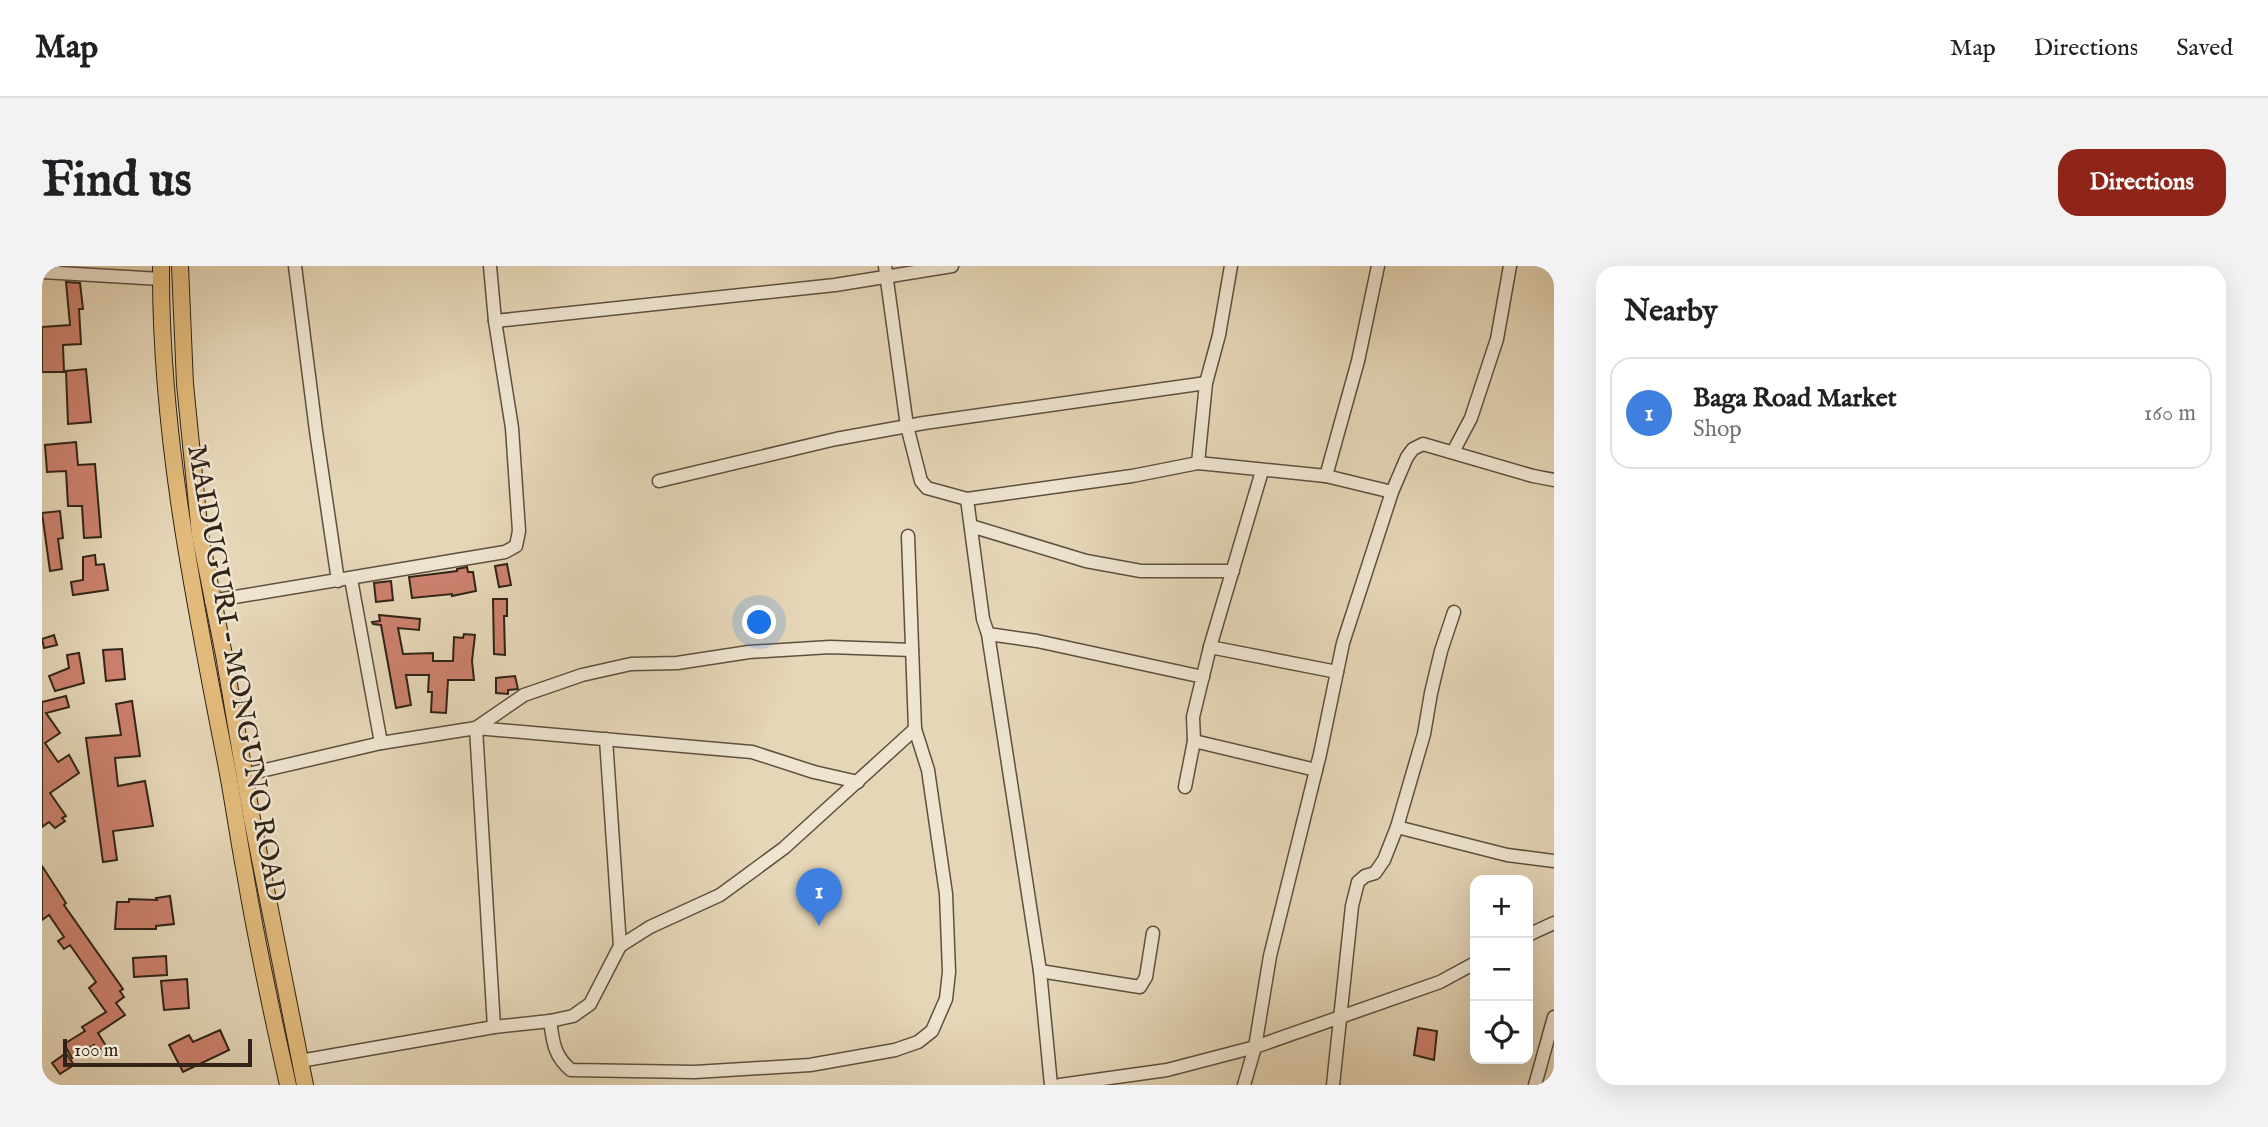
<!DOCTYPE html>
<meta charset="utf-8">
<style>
:root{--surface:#fff;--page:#f2f2f2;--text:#202124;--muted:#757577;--line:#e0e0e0;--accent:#8f2418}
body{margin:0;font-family:"IM FELL English",serif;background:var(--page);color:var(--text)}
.controls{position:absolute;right:21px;bottom:21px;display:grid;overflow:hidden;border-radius:14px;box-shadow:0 7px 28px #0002}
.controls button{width:63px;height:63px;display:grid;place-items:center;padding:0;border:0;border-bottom:2px solid var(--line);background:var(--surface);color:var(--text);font:35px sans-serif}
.scale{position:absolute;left:21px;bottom:18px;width:189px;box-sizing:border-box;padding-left:7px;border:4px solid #302317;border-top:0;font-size:19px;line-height:24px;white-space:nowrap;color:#302317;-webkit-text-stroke:5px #eee4d0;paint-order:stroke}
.you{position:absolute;left:718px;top:357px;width:24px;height:24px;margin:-18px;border:5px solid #fff;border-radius:50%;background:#1a73e8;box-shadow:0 0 0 10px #1a73e833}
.badge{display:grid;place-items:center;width:46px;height:46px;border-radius:50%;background:var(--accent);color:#fff;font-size:23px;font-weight:700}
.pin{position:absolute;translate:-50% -58px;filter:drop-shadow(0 2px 4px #0008)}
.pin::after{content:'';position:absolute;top:37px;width:24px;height:21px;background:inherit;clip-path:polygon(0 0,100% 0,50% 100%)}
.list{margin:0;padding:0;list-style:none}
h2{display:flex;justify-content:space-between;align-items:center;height:91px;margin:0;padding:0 28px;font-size:30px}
h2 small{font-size:23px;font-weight:400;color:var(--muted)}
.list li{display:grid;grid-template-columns:46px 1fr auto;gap:21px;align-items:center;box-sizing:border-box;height:112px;margin:0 14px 14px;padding:0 14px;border:2px solid var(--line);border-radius:21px}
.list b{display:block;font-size:26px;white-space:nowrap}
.list p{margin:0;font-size:23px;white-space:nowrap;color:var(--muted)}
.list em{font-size:23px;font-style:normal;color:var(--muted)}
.icon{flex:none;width:38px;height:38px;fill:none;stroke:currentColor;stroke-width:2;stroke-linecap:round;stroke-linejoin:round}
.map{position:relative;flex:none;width:1512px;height:819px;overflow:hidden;border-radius:21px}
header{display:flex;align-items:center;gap:42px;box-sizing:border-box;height:98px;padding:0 35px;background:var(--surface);border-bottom:2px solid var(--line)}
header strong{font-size:33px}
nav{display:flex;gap:38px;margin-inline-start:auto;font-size:24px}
.intro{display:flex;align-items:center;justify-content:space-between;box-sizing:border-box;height:168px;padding:0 42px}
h1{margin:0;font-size:49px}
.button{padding:18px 32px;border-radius:21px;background:var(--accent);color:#fff;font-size:24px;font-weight:700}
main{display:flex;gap:42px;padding:0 42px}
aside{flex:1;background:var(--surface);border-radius:21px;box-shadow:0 7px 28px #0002}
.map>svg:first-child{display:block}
.building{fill:#cc816e;stroke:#302317;stroke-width:2}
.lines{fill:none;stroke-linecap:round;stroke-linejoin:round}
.minor-casing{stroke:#5d503f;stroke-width:15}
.major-casing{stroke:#302317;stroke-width:18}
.minor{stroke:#eee4d0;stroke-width:12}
.major{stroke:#e2bb7c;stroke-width:16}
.labels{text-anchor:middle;stroke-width:5;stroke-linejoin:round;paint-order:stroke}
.street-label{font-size:28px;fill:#302317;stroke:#eee4d0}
</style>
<header>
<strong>Map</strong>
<nav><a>Map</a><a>Directions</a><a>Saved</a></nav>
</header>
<div class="intro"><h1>Find us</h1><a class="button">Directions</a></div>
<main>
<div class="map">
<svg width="1512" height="819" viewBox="0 0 1512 819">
<rect width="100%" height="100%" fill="#e5d6b7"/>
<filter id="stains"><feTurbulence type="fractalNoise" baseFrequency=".00286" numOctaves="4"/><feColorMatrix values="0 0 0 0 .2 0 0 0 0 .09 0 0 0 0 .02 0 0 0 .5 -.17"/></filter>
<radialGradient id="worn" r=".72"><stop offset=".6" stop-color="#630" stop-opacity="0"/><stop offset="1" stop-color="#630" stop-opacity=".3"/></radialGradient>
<g class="building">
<polygon points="24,16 38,17 41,43 37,43 39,78 21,79 22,106 0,106 0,61 28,59"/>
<polygon points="44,103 49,156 26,158 24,105"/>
<polygon points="34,176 36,199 53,198 59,271 42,272 40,240 26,240 24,205 5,206 3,179"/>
<polygon points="18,245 21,272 16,273 20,303 8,305 0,247"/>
<polygon points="53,289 54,299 62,298 66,324 31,329 29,316 41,314 41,291"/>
<polygon points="465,298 469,319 457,321 453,300"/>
<polygon points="425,301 426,306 431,306 434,325 410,330 410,328 370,332 367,311 415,305 415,303"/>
<polygon points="349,315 351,334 334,336 332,317"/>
<polygon points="451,333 465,333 465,350 462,350 463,389 452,388"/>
<polygon points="337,349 378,353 377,364 356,362 361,388 391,387 391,395 411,395 412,371 421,372 422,368 433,369 430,395 432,414 406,414 404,447 389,446 390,426 386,426 387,409 364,409 369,439 354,442 339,359 331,358 330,356 338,355"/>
<polygon points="12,369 15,379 2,382 0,373"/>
<polygon points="80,383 83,413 64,415 61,384"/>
<polygon points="37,387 42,417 13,425 7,410 27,402 25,389"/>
<polygon points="473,410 476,423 466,424 466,428 454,427 454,412"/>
<polygon points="24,430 27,441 4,447 18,467 3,477 16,496 27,489 37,507 8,527 24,550 20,552 23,555 13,562 7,556 0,561 0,436"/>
<polygon points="90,435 98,490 73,492 76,520 103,515 111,560 71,565 75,594 61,596 44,472 79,469 74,438"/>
<polygon points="0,600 24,637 22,639 81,723 78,725 82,731 74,737 83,749 56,767 64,780 55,785 52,779 30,792 22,778 43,765 40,761 64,746 47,722 54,716 28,679 22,683 16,675 22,671 7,649 0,654"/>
<polygon points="128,630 132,658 114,660 114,663 73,663 75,636 87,636 87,633 115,634 114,632"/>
<polygon points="124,690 125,709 92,711 91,692"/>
<polygon points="145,713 147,742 122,744 119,715"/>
<polygon points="1376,762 1395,765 1392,794 1372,789"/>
<polygon points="178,764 187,784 141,806 127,779 147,769 151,776"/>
<polygon points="24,787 32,799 18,808 10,797"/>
</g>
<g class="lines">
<defs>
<g id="minor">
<polyline points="253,0 274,165 296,315"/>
<polyline points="843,0 865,160 879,215 885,222 925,233 1090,210 1156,197 1284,210 1350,226"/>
<polyline points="0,6 119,13"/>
<polyline points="453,55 793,19 910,0"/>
<polyline points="1411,186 1429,152 1455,73 1468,0"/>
<polyline points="1156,197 1164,117 1177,69 1189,0"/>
<polyline points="1284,210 1316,95 1336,0"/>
<polyline points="617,215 794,173 882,157 1164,117"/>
<polyline points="925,233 941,353 946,368 998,705 1009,819"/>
<polyline points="929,260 1044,295 1099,305 1191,305"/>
<polyline points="309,313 339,477"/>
<polyline points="169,335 463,286 474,280 477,265 470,162 453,55 448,0"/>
<polyline points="946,368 995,375 1161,411"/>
<polyline points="1168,381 1295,406"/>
<polyline points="434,462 482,429 540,409 589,398 635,397 707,386 788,381 870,384"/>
<polyline points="434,462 452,761"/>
<polyline points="1152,475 1274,504"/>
<polyline points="202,509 339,477 434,462 710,486 772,506 816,516"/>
<polyline points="1143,521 1152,475 1151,451 1168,381 1220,205"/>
<polyline points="1355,561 1465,589 1512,595"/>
<polyline points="1486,669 1512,657"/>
<polyline points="578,680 608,661 678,629 742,582 873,463"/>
<polyline points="998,705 1098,721 1104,711 1111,667"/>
<path d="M 508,755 C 511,776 512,790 529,804 L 653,806 L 768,799 L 853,784 L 876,776 L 890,765 L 904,733 L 907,706 L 904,628 L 886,504 L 873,463 L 866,270"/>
<polyline points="258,795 452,761 508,755 531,750 548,738 578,680 564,473"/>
<polyline points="1018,819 1125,804 1213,781 1398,716 1433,697"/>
<polyline points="1202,819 1213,781 1228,690 1278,488 1301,377 1350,226 1365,191 1371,183 1381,178 1491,210 1512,214"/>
<polyline points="1291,819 1310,640 1316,616 1323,610 1333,607 1342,594 1355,561 1382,468 1389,427 1399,385 1412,346"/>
<polyline points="1493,819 1512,751"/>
</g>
<g id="major">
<path d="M 119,0 C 118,168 152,333 184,497 C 191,533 196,570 203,607 C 215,678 230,748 246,819"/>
<polyline points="138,0 143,118 158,269 182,389 210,553 263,819"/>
</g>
</defs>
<use href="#minor" class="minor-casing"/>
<use href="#major" class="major-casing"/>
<use href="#minor" class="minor"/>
<use href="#major" class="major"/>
</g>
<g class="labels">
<g class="street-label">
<text transform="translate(196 407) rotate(80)" y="10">MAIDUGURI - MONGUNO ROAD</text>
</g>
</g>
<rect width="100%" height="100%" filter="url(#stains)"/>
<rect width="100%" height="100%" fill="url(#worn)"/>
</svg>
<div class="controls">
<button>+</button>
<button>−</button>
<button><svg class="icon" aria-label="locate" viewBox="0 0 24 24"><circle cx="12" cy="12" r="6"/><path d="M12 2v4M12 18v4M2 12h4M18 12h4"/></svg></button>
</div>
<div class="scale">100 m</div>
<div class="you"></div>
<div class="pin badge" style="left:777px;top:660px;background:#3f7fe0">1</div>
</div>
<aside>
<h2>Nearby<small></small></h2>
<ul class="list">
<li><span class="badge" style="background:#3f7fe0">1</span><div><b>Baga Road Market</b><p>Shop</p></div><em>160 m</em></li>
</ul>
</aside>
</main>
